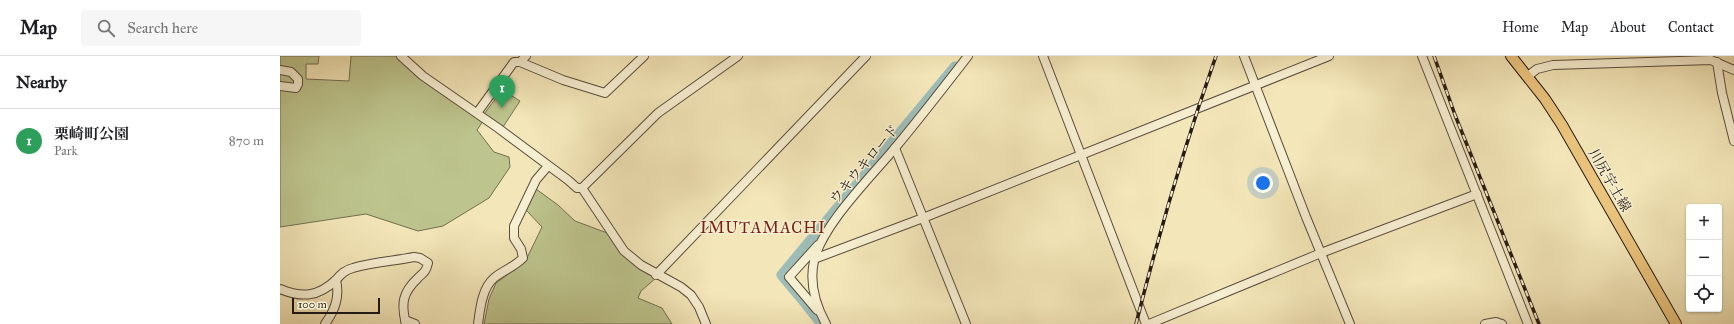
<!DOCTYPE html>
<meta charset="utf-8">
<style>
:root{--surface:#fff;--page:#f6f6f6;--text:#202124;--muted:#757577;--line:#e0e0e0;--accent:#7c3aed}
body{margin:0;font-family:"IM FELL Great Primer","Noto Serif JP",serif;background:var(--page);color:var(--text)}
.controls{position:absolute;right:12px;bottom:12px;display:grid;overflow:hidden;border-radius:4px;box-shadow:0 1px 3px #0004}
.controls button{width:36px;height:36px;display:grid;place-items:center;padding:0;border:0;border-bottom:1px solid var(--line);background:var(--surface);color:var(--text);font:20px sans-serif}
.scale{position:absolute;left:12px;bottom:10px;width:88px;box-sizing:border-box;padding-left:4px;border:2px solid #271a14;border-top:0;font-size:11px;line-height:14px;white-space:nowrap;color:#271a14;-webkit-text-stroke:3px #f7efd1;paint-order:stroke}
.you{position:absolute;left:983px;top:127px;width:14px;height:14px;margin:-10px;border:3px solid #fff;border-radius:50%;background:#1a73e8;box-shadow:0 0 0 6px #1a73e833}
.badge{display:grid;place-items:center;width:26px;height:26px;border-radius:50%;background:var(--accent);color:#fff;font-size:13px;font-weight:700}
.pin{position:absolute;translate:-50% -33px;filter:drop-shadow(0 1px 2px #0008)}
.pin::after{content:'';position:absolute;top:21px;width:14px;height:12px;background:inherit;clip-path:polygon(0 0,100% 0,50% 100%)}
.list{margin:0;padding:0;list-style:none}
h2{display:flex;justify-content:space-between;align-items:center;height:52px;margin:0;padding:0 16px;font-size:17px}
h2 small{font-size:13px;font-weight:400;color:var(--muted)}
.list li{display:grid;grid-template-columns:26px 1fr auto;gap:12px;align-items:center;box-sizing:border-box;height:64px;padding:0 16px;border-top:1px solid var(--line)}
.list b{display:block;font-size:15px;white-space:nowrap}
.list p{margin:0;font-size:13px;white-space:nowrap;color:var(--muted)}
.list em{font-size:13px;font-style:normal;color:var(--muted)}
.icon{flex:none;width:22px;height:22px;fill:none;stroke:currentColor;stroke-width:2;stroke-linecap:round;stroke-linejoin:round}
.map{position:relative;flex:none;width:1454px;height:268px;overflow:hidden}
header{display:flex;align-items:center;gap:24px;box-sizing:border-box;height:56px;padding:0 20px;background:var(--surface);border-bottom:1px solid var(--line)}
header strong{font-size:19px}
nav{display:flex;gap:22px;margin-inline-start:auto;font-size:14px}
.search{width:280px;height:36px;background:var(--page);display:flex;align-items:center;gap:10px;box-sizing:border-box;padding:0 14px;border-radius:4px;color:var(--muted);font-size:15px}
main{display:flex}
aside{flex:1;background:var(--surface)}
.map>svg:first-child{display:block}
.green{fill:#bdc48d;stroke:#726f50}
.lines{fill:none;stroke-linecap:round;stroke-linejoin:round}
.river{stroke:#9ebdb8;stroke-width:11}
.minor-casing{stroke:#5a4d3d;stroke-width:10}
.major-casing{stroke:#271a14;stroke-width:12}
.minor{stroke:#f7efd1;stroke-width:8}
.major{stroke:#eac37c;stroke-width:10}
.rail-casing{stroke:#271a14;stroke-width:3.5}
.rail{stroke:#f7efd1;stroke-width:2;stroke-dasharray:6;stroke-linecap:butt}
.labels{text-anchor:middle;stroke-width:3;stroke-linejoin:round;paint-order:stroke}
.street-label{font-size:14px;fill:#271a14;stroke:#f7efd1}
.quarter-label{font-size:16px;letter-spacing:1px;fill:#7a1f14;stroke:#f7efd1}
</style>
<header>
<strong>Map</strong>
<div class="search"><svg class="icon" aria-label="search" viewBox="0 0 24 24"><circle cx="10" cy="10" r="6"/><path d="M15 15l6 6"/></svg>Search here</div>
<nav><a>Home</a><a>Map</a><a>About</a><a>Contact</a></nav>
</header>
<main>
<aside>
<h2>Nearby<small></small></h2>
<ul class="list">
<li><span class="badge" style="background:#2e9e5b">1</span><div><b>栗崎町公園</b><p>Park</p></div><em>870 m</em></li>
</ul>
</aside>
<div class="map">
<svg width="1454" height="268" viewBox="0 0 1454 268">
<rect width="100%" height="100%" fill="#f3e6b8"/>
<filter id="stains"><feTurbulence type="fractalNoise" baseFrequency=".005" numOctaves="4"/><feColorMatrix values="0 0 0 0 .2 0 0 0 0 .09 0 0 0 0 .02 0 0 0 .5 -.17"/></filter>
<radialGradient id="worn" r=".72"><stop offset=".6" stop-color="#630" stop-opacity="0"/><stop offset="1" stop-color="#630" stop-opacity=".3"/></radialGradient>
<g class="green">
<polygon points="0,0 39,0 38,8 26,8 26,23 69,25 71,0 118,0 203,65 197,74 214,96 229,101 230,111 209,142 163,170 138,175 86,158 0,171"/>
<polygon points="219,38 226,42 229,38 240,45 223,71 204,58"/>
<polygon points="256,133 278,149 295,165 330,178 376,222 361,235 358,242 382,252 392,268 204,268 209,243 216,227 245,206 262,171 246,154"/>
</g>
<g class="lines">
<polyline class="river" points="542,268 523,244 502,219 675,11"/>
<defs>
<g id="minor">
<polyline points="121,0 143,20 218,72 288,124 297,132 302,132 378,57 458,0"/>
<polyline points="763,0 866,268"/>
<polyline points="964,0 1026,161 1070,268"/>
<polyline points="1142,0 1248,268"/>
<polyline points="240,6 246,0"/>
<polyline points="1437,6 1442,37 1454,85"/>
<polyline points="0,14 11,16 18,23 18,28 16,32 0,30"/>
<polyline points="1248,20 1257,13 1273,9 1431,4 1454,14"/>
<polyline points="197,57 234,6 240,6 283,24 325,37 364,0"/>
<polyline points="615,92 686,268"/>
<polyline points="302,132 344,195 361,209 401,231 411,239 419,251 426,268"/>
<polyline points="534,203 643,162 1049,0"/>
<polyline points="376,219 586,0"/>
<path d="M 0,233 C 22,242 38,241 56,224 C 61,218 65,214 73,212 C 92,206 114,205 134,201 L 140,202 L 148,207 C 146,216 144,216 138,222 C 122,237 121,248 126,268"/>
<polyline points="537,254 509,221 538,189"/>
<polyline points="125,264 135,268"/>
<path d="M 45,268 C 55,254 60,241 56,224"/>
<path d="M 198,268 C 200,253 202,232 214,222 C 224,214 234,211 243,202 L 241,193 L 234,182 L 234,170 L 256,124 L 268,110"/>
<path d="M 546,268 C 535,248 529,228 534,205 C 542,169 591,121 615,92 C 640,62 664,31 688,0"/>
<polyline points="869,268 1041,197 1197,138"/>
<polyline points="1205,268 1216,266 1222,268"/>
</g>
<polyline id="major" points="1231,0 1265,43 1282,69 1396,268"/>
</defs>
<use href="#minor" class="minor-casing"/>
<use href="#major" class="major-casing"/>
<use href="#minor" class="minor"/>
<use href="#major" class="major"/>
<defs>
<g id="rail">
<polyline points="1154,0 1175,59 1259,268"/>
<path d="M 856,268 C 879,177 905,88 936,0"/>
</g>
</defs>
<use href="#rail" class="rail-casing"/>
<use href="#rail" class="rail"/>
</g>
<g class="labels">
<g class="street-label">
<text transform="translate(584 108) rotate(-50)" y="5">ウキウキロード</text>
<text transform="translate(1330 124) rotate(60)" y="5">川尻宇土線</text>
</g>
<g class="quarter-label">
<text x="483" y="177">IMUTAMACHI</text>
</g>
</g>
<rect width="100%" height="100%" filter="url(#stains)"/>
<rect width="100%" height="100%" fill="url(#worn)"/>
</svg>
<div class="controls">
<button>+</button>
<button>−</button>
<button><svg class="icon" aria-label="locate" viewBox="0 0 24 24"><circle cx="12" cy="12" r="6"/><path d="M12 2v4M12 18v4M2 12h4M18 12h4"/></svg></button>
</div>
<div class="scale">100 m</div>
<div class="you"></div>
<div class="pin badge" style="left:222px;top:52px;background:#2e9e5b">1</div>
</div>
</main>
